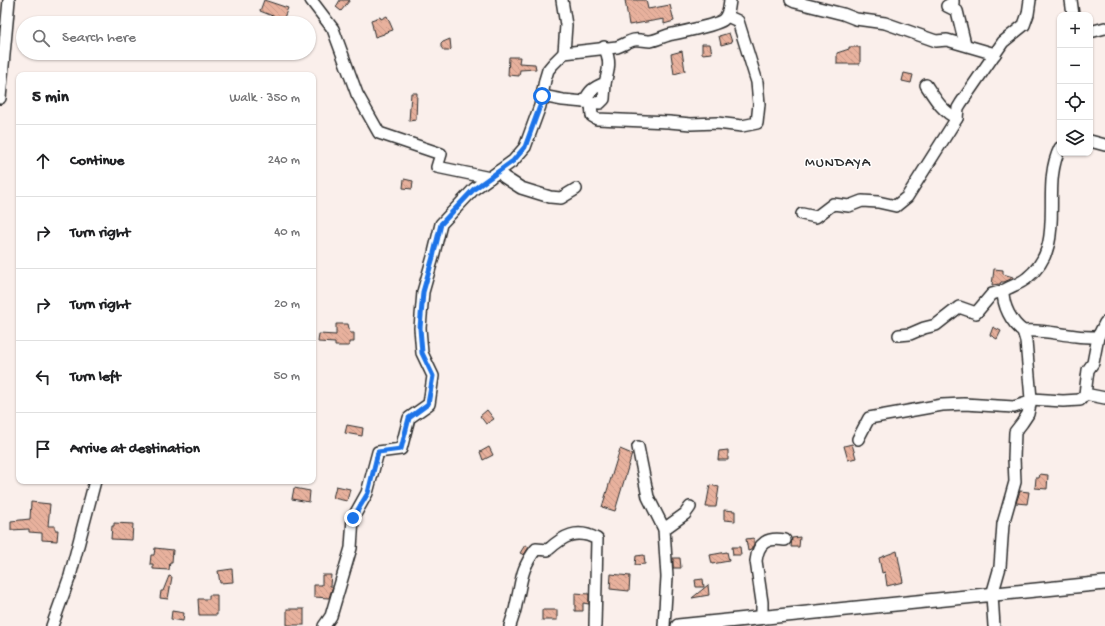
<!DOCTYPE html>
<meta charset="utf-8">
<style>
:root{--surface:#fff;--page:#f2f2f2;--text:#202124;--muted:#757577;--line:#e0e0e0}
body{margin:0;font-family:"Gochi Hand",sans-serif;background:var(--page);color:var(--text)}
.controls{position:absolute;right:12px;top:12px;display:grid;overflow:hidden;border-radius:8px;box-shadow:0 1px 3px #0004}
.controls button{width:36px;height:36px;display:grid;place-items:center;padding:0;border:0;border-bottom:1px solid var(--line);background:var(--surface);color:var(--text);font:20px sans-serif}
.stop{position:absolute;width:12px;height:12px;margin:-9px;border:3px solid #1a73e8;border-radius:50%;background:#fff}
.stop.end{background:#1a73e8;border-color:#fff;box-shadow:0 1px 4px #0008}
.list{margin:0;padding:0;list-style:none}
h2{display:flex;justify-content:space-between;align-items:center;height:52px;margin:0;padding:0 16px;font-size:17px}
h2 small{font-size:13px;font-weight:400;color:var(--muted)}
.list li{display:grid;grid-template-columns:26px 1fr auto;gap:12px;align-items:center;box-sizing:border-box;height:72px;padding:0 16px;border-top:1px solid var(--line)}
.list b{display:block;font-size:15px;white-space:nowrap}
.list em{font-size:13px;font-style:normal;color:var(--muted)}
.icon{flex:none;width:22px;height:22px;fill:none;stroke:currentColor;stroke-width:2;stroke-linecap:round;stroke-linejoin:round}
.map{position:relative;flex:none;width:1105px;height:626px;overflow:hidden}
.search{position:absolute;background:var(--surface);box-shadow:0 1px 3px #0004;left:16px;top:16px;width:300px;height:44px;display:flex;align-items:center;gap:10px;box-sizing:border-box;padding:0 14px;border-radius:22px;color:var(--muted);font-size:15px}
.panel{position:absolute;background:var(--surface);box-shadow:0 1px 3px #0004;left:16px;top:72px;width:300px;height:412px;border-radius:8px}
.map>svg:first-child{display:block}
.building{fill:url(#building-back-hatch);stroke:#2b2b2b}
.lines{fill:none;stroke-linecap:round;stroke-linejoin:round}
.minor-casing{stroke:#2b2b2b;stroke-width:14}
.major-casing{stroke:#2b2b2b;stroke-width:16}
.minor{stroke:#fff;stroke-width:11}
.major{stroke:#fff;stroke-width:13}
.route{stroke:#1a73e8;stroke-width:5}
.labels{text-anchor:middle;stroke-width:3;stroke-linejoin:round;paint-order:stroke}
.quarter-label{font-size:14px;letter-spacing:1px;fill:#2b2b2b;stroke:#fff}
</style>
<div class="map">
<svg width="1105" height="626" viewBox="0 0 1105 626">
<defs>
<pattern id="building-back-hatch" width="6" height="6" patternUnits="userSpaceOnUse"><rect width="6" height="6" fill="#e8b19d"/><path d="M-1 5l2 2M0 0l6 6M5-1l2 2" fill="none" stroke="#c79887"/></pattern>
</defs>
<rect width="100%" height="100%" fill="#faefeb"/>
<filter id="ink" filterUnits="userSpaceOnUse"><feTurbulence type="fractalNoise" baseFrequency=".025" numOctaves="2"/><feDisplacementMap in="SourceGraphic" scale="8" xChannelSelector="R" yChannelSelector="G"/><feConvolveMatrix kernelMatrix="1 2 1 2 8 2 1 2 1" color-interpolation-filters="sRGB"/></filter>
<g filter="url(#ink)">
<g class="building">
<polygon points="264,0 288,8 283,20 260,11"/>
<polygon points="340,0 350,0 341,11 336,7"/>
<polygon points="625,0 646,0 648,9 670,5 674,21 664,24 664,19 629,25"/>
<polygon points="387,16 393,30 384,33 384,34 375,37 371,20 380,17 381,19"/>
<polygon points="729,33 732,42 721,45 719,36"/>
<polygon points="450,39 451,49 449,51 444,51 441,47 441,44 443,42"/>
<polygon points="702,44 710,44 712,53 702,54"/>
<polygon points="849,47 860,47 860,64 837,64 837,53 849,49"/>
<polygon points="682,51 685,71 674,74 671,54"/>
<polygon points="509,57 520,57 519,63 535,64 536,69 520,70 519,76 508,75"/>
<polygon points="904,73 913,75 911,83 902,81"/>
<polygon points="411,93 417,93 416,120 409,121"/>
<polygon points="404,179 413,181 412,189 403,188"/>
<polygon points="994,269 1003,270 1003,274 1013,277 1013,278 1004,282 1001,282 1000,284 992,285"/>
<polygon points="336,324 348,324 350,333 354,333 354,342 349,342 349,346 335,346 335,343 318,342 319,334 336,335"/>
<polygon points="993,327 1001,331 997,339 990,335"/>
<polygon points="487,410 494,419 486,424 480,416"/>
<polygon points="347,425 363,428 362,436 345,433"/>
<polygon points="852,444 856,458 848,460 844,446"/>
<polygon points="489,447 493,455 483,460 480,452"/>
<polygon points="620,449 632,454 615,511 602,507"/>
<polygon points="728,450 728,460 718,460 719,451"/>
<polygon points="1040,474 1048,475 1047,489 1035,488 1036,478 1039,478"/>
<polygon points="710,485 719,487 716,507 706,507"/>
<polygon points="336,486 350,489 347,501 333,498"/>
<polygon points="294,488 310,491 309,502 292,499"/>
<polygon points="1020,491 1029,492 1027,504 1016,503"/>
<polygon points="31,502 50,504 48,526 55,526 55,530 58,530 57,541 42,540 42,533 29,532 29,529 11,530 11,521 30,519"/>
<polygon points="724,510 735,511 735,521 724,520"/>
<polygon points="114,523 133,524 132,540 111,539 112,526 114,526"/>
<polygon points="800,537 799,547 791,547 792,538"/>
<polygon points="754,538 754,544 751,550 748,551 746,539"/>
<polygon points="525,545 529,547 524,555 520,553"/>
<polygon points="732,547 740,547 741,555 733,555"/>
<polygon points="155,548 173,550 172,562 170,562 169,570 153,569 153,564 150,564 151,555 154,555"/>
<polygon points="897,551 903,582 887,586 885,572 882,573 879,558"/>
<polygon points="727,552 729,561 712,564 710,555"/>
<polygon points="644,555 645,564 635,565 636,556"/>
<polygon points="673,558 680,558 681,568 673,568"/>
<polygon points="232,569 233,582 220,583 218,571"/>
<polygon points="611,574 630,576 629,591 610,589"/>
<polygon points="322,575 331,575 330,586 333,586 329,598 314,597 314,585 322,585"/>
<polygon points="169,576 172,577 168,599 160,598 161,591 163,591"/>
<polygon points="703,579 704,587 696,587 695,580"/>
<polygon points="708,585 709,595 692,598"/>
<polygon points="575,593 589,594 589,604 583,603 583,611 575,611"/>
<polygon points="209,595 217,595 217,615 199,615 198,599 209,599"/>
<rect x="287" y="609" width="17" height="16"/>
<rect x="542" y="610" width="15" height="10"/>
<polygon points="172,611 184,613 183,621 171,619"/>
</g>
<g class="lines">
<defs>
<g id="minor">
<polyline points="311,0 333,29 357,94 379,133 441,154 437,167 490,178"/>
<polyline points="562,0 566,25 564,53"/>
<polyline points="791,0 795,2 843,14 856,19 885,23 936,41 947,40 995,54"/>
<polyline points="953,0 953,3 947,6 957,11 965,44"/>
<polyline points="1071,0 1073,15"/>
<polyline points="1090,32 1105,28"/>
<path d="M 926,85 C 934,97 943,113 957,118"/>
<path d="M 542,96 L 563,100 L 584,102 C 590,90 593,88 605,83 C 609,69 611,60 604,47"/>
<polyline points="0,98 9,0"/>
<polyline points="584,102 600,103 604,99 605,83"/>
<polyline points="591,103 592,116 597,119 669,122 691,124 717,123 742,126 757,123 759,104 757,82 738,21 727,16"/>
<polyline points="1090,141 1105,145"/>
<path d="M 1060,148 C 1039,190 1069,245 1027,278 C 1020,284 1011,286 1003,291 C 1003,306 1011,322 1023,331 C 1041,329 1057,334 1076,336 C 1083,337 1090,337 1098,337"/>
<polyline points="499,171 504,177 521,188 550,197 561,198 576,189"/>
<polyline points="802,214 816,217 833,204 849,206 862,201 878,202 896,206 907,197 957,118 958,108 961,103 1003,42 1024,25 1028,14 1030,0"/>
<polyline points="899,335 910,334 924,328 936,325 959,307 976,313 992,294 1003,291"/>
<polyline points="1085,394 1105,398"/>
<polyline points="1031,399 1063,401 1080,400 1085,394 1088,370 1093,363 1098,337 1105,323"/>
<polyline points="858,439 869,418 942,405 964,404 1014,407 1030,402"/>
<polyline points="638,447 648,497 664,529 667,577 664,626"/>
<polyline points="664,529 685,514 690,507"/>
<path d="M 762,618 L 762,602 L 756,561 C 758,542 768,537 785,540"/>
<polyline points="52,626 70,576 95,481"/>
<path d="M 324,626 L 331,616 L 351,548 L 353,518 L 367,493 L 378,452 L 401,449 L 409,418 L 429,404 L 433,376 L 422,353 L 420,328 L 423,292 L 433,257 L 441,224 L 474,189 L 513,161 L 525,147 L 540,106 L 545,80 L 548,70 L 553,64 L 564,53 L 617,47 C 623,45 629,41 634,40 C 639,39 645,41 650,41 C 658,40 665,35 673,34 C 682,32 717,25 723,20 C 729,15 729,7 730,0"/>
<path d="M 510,626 C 512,619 515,612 516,605 C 522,581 520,570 536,549 L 548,550 C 563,536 577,528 597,539 L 595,626"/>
<polyline points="994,626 992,595 1000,567 1003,524 1015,482 1014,458 1015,432 1022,423 1028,414 1031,399 1026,341 1023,331"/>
</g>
<polyline id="major" points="678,626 1105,583"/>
</defs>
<use href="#minor" class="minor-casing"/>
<use href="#major" class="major-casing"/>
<use href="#minor" class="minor"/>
<use href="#major" class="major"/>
</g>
</g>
<g class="lines" filter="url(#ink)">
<polyline class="route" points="353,518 368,493 378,452 401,449 409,418 428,404 433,376 422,353 420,328 423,292 433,257 441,224 474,189 513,161 525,147 540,106 542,96"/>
</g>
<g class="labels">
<g class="quarter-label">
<text x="838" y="166">MUNDAYA</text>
</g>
</g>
</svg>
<div class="controls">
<button>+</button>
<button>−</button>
<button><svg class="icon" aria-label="locate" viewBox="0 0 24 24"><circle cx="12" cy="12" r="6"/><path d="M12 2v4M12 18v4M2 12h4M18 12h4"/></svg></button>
<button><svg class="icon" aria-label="layers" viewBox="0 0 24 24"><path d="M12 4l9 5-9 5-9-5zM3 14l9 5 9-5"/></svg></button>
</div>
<div class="stop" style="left:542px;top:96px"></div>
<div class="stop end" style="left:353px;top:518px"></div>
<div class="search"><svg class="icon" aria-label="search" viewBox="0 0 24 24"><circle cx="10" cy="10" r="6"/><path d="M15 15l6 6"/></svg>Search here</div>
<section class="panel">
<h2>5 min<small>Walk · 350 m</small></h2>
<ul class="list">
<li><svg class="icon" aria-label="ahead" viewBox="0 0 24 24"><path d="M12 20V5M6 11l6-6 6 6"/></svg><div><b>Continue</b></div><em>240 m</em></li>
<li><svg class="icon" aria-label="right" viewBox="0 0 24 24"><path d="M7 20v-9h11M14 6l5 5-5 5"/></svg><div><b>Turn right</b></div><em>40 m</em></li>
<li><svg class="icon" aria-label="right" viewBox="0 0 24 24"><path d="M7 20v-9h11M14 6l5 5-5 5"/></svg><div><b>Turn right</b></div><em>20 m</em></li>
<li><svg class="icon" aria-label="left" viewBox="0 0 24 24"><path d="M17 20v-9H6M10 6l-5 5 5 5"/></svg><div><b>Turn left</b></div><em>50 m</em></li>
<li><svg class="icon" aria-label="arrive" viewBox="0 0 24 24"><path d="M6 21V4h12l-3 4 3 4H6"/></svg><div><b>Arrive at destination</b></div></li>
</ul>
</section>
</div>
